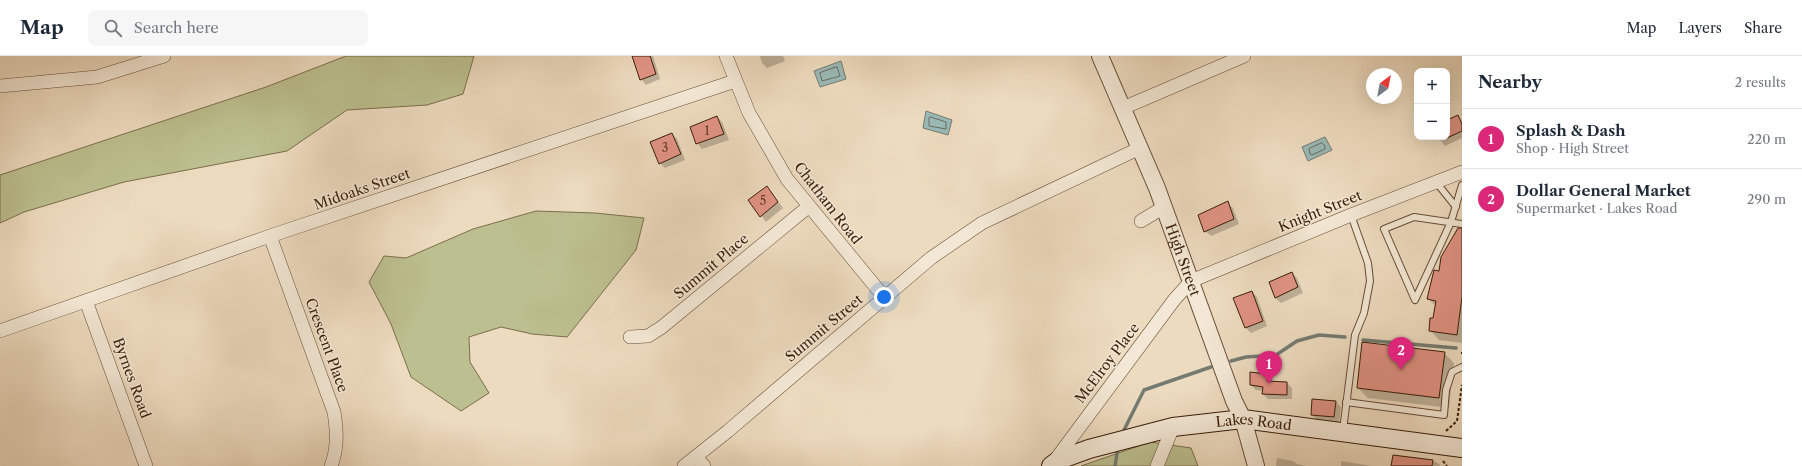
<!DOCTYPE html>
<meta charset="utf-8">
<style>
:root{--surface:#fff;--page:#f6f6f7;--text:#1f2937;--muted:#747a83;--line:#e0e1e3;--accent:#db2777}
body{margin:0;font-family:"Libre Caslon Text",serif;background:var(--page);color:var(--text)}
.controls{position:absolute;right:12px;top:12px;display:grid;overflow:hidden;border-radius:8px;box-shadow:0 4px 16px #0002}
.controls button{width:36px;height:36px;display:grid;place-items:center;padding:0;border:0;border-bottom:1px solid var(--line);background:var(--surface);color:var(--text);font:20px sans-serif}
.compass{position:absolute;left:1366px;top:12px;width:36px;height:36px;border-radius:50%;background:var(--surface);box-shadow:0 4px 16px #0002;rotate:32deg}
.you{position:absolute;left:884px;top:241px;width:14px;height:14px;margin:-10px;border:3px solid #fff;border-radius:50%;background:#1a73e8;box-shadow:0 0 0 6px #1a73e833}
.badge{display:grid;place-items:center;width:26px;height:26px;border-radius:50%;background:var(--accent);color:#fff;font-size:13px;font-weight:700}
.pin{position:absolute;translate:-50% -33px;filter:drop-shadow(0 1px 2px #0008)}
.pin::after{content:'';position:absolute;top:21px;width:14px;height:12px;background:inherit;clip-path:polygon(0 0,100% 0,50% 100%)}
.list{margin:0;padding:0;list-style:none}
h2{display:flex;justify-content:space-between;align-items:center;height:52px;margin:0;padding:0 16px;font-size:17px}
h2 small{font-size:13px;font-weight:400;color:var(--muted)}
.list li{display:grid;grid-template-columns:26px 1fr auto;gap:12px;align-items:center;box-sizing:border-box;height:60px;padding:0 16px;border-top:1px solid var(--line)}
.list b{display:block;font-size:15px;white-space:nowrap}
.list p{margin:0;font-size:13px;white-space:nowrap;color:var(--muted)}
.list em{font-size:13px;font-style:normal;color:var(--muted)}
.icon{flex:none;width:22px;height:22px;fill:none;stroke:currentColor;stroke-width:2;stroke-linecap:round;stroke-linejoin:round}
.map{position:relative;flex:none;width:1462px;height:410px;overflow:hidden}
header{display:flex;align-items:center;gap:24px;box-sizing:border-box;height:56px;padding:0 20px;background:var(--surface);border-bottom:1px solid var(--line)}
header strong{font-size:19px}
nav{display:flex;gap:22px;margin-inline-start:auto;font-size:14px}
.search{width:280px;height:36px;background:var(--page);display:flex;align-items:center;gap:10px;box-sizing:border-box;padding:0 14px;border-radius:8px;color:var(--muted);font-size:15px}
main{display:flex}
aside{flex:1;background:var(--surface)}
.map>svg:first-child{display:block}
.green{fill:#bcbf8f;stroke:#7b6e4c}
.water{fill:#9abab7;stroke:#747b71}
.shadow{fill:#0003}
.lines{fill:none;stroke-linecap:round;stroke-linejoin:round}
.shore{stroke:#6a6c60;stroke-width:1}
.stream{stroke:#747b71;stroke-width:3.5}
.building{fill:#e19384;stroke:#3a1d08}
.service-casing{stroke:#674c36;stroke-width:8}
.minor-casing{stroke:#674c36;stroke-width:14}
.tertiary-casing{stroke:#674c36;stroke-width:18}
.secondary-casing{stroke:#3a1d08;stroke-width:20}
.path{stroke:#3a1d08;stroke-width:2;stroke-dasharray:3 2;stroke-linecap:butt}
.service{stroke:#f3e8d5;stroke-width:6}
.minor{stroke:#f3e8d5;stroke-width:13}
.tertiary{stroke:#f3e8d5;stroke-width:16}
.secondary{stroke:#f3e8d5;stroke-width:18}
.labels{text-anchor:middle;stroke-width:3;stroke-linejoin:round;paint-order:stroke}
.number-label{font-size:12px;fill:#643a27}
.street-label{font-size:14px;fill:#3a1d08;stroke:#f3e8d5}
</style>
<header>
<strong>Map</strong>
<div class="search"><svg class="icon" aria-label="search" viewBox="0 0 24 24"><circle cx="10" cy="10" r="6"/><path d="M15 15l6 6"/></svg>Search here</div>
<nav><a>Map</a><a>Layers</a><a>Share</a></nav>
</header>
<main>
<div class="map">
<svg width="1462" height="410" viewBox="0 0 1462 410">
<rect width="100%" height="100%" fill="#eddbbf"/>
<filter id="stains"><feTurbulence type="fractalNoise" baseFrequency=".005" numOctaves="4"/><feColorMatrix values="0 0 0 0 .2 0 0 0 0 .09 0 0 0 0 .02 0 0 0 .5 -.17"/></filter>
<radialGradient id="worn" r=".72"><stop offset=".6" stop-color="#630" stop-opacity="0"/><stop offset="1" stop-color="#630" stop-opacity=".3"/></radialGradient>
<g class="green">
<polygon points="346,0 474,0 463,38 427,49 347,54 287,95 124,126 24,156 0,167 0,119 266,31"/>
<polygon points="536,155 595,157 644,162 636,194 567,281 532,278 501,271 469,281 470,306 489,337 461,355 411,321 391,268 369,226 384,200 406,202 473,173"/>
<polygon points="1150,386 1191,392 1198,410 1081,410"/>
</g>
<g class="water">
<polygon points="841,5 846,23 820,31 814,15"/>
<polygon points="926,55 952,64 948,79 923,72"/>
<polygon points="1325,81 1332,94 1308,105 1302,91"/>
</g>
<g class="shadow">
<polygon points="633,0 653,0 660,23 646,29 641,23"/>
<polygon points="760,0 783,0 785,5 767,12 762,7"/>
<polygon points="1458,60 1462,65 1462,82 1445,90 1438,81 1447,81 1447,65"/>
<polygon points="717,61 722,66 729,84 702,93 697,87"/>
<polygon points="672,78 677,83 685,104 665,112 660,107"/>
<polygon points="767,131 783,152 766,166 749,144"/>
<polygon points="1227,147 1233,152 1239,168 1211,180 1205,175"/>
<polygon points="1462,177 1462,287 1439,284 1430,274 1436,250 1428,243 1440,216"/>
<polygon points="1292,217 1297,222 1303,237 1281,247 1275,242"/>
<polygon points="1252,236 1257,241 1267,270 1251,277 1246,272"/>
<polygon points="1444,297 1454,307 1449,352 1368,342 1358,332"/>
<polygon points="1267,319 1272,326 1287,327 1292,332 1292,343 1268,343 1263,338 1263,335 1256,334 1251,329"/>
<polygon points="1336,346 1341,351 1339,366 1317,364 1312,359"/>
<polygon points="1394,400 1436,406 1441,410 1392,410"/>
<polygon points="1277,402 1293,405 1297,408 1306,410 1276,410"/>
<polygon points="1341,405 1372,410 1341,410"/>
</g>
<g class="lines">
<g class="shore">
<polygon points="837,11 840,20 822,25 820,17"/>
<polygon points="931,61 946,66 946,73 929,70 929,62"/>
<polygon points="1322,87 1325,90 1325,93 1312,99 1310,98 1309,93"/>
</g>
<g class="stream">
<polyline points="1363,284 1456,292"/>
<polyline points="1231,305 1246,301 1276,299 1297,285 1319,279 1345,281"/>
<polyline points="1122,378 1144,334 1211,311"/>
<polyline points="1115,410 1118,391"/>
</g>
</g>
<g class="building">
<polygon points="632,0 650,0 656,18 640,24"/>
<polygon points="1458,59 1462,68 1462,75 1447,82 1447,64"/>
<polygon points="717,60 724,78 696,88 690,71"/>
<polygon points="672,77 681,98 659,108 650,86"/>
<polygon points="767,130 778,146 760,161 748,144"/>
<polygon points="1228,145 1234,163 1204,176 1198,159"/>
<polygon points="1458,172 1462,172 1462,241 1457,279 1429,275 1430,262 1433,262 1436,245 1427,243 1434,214 1439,215 1441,201"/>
<polygon points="1292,216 1298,231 1275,242 1269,226"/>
<polygon points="1252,235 1263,265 1245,272 1233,242"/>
<polygon points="1362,286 1445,296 1439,342 1357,332"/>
<polygon points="1250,316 1267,318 1267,325 1287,326 1287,339 1262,338 1263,331 1250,329"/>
<polygon points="1312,343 1336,345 1334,361 1311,359"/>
<polygon points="1393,399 1433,404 1432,410 1391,410"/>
</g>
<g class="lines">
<defs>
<g id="service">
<polyline points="1436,126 1456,151"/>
<polyline points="1462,129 1451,166 1415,244 1384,173 1414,161 1462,168"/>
<polyline points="1346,346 1444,359 1446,334 1452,316 1462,311"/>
<polyline points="1343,374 1355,279 1364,257 1370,225 1368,207 1351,159"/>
</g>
<g id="minor">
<polyline points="726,0 749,57 787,123 884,241"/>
<polyline points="0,30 97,21 164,0"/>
<polyline points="1123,52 1244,0"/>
<polyline points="1141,165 1164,151"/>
<path d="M 270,180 L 334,356 C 337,375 338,392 331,410"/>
<polyline points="86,245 146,410"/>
<polyline points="0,275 270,180 735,25"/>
<polyline points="630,281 648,280 662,271 808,151"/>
<polyline points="696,401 704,410"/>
<polyline points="1053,407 1174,244 1191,225 1351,159 1462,116"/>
<polyline points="684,410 728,375 931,202 982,167 1140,92"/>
<polyline points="1157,410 1173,371"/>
</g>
<g id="tertiary">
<path id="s1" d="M 1100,0 L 1157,132 L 1234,345 L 1243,363 L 1256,410"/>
</g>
<g id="secondary">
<path id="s2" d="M 1051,410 L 1059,404 L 1089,393 L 1173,371 L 1243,363 L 1462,392"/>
</g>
</defs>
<use href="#service" class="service-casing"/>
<use href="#minor" class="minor-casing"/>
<use href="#tertiary" class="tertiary-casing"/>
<use href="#secondary" class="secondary-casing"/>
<g class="path">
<polyline points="1462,296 1462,298"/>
<polyline points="1446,375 1457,365 1462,329"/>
<polyline points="1443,405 1447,410"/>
</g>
<use href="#service" class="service"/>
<use href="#minor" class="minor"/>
<use href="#tertiary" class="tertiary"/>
<use href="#secondary" class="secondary"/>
</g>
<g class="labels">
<g class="number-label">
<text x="707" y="79">1</text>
<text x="665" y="96">3</text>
<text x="763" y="149">5</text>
</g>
<g class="street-label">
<text transform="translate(362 133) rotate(-19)" y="5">Midoaks Street</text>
<text transform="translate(828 147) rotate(52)" y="5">Chatham Road</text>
<text transform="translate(1320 155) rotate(-22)" y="5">Knight Street</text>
<text dy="5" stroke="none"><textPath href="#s1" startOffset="220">High Street</textPath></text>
<text transform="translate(711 210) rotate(-40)" y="5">Summit Place</text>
<text transform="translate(824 272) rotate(-40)" y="5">Summit Street</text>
<text transform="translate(327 289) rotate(70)" y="5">Crescent Place</text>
<text transform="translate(1107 307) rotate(-53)" y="5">McElroy Place</text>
<text transform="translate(132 322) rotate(70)" y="5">Byrnes Road</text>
<text dy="5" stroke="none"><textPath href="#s2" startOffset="210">Lakes Road</textPath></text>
</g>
</g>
<rect width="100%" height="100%" filter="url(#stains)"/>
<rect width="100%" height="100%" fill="url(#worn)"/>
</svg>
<div class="controls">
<button>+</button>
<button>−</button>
</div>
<svg class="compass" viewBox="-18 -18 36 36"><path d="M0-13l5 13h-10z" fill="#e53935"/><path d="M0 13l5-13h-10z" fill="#747a83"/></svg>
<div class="you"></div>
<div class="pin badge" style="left:1269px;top:328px">1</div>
<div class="pin badge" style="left:1401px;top:314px">2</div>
</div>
<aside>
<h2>Nearby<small>2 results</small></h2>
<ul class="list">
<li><span class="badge">1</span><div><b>Splash &amp; Dash</b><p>Shop · High Street</p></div><em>220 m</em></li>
<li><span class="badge">2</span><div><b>Dollar General Market</b><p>Supermarket · Lakes Road</p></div><em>290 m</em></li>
</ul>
</aside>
</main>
